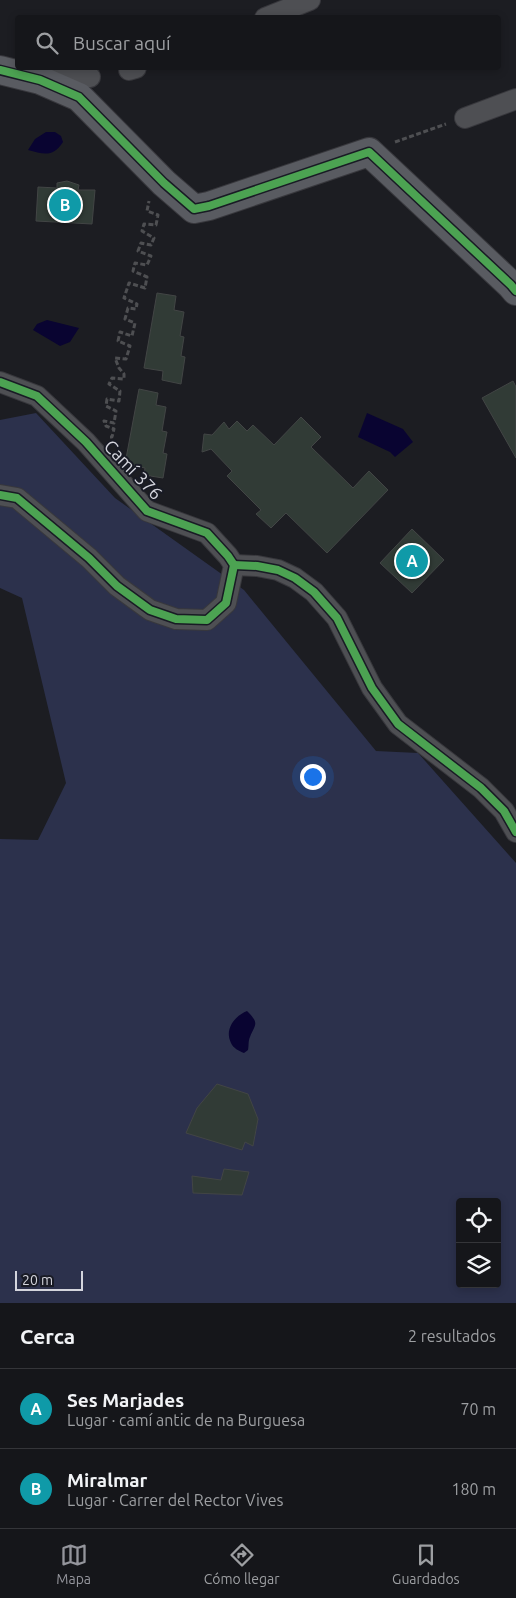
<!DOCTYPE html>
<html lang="es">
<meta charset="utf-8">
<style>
:root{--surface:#15161a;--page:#1e1f23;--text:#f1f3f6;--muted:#9d9fa2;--line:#343539;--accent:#94959c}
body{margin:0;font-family:Ubuntu,sans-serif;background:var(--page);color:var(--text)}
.controls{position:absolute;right:15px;bottom:15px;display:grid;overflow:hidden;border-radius:5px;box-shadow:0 2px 8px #0003}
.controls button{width:45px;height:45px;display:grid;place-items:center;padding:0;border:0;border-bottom:1px solid var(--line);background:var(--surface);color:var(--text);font:25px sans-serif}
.scale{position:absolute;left:15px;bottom:12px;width:68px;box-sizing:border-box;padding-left:5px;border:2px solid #d4d5dd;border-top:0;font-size:14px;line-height:18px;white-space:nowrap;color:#d4d5dd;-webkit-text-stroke:4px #191b25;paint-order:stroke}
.you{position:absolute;left:312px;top:776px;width:18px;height:18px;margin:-12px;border:4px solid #fff;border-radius:50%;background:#1a73e8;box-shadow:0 0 0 8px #1a73e833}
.badge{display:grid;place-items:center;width:32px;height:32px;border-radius:50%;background:var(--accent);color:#fff;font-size:16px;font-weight:700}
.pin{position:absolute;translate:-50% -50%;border:2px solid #fff;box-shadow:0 1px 5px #0006}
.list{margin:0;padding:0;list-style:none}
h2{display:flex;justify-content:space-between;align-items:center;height:65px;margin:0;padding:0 20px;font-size:21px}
h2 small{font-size:16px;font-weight:400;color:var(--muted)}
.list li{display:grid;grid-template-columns:32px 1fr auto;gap:15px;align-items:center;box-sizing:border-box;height:80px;padding:0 20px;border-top:1px solid var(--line)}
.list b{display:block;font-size:19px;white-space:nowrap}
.list p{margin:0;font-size:16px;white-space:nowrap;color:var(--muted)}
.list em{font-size:16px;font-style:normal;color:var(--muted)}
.icon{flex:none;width:28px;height:28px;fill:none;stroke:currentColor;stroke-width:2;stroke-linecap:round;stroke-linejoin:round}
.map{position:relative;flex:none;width:516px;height:1303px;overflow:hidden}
.search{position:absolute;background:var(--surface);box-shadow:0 2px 8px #0003;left:15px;right:15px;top:15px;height:55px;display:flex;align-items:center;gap:12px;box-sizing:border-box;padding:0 18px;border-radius:5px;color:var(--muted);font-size:19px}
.sheet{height:225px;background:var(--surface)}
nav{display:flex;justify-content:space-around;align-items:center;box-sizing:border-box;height:70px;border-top:1px solid var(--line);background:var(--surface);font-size:14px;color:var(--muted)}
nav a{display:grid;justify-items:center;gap:2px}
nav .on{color:var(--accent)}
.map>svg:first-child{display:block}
.green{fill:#2c314c;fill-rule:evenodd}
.water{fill:#090431}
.building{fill:#313b36;stroke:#424545}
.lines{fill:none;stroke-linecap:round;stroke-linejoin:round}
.street-casing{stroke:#38383d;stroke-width:22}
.secondary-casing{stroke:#38383d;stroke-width:30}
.path{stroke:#4e4f52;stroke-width:3;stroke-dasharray:5 2.5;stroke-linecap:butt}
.street{stroke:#4e4f53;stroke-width:20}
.secondary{stroke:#595b61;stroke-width:28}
.cycleway-casing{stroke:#191b25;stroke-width:11}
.cycleway{stroke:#4ca352;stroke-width:8}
.labels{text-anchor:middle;stroke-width:4;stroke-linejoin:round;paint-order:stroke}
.street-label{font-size:18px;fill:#d4d5dd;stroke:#191b25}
</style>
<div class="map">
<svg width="516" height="1303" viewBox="0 0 516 1303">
<rect width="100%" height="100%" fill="#1c1d22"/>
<path class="green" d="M 36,413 L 115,498 L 244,590 L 376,751 L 418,753 L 516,863 L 516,1303 L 0,1303 L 0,839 L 38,840 L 66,783 L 22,598 L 0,588 L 0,420 ZM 460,1202 L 497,1202 L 497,1284 L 460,1284 Z"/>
<g class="water">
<path d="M 46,132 L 55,132 L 61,136 L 63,142 C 53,158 43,154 28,150 L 35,139 Z"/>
<polygon points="47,320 79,328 70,342 60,346 33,330 37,324"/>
<polygon points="367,413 403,429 413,442 395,457 390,452 358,437"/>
<path d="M 247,1011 C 260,1024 255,1024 250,1037 C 248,1041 249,1046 248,1050 L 244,1053 C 239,1051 233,1048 231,1043 C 224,1029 235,1016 247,1011 Z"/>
</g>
<g class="building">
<polygon points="67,181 79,185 78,190 95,190 92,224 36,221 38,187 57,188 57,183"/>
<polygon points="157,293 176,296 174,310 184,312 180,336 184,337 181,356 185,357 181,384 162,380 163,371 144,368"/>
<polygon points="513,381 516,387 516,458 482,398"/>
<polygon points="139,389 158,393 156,405 166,407 162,431 167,432 163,453 167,454 163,478 144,475 145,468 125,464"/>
<polygon points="301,417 321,437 311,447 353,488 369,471 388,490 327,553 286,513 271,528 256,514 261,510 227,476 232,471 211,449 202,452 204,434 212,435 224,422 229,429 237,421 247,431 253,425 274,445"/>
<polygon points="412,529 444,560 412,593 380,563"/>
<polygon points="217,1084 248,1094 258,1119 253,1146 245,1142 242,1150 186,1133 197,1108"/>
<polygon points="224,1169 249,1172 242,1195 193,1193 192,1176 221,1180"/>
</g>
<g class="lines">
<defs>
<g id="street">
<polyline points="265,18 310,0"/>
<polyline points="129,70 136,68"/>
<polyline points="44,80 90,77"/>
<polyline points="465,118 516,99"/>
<polyline points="0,382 37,396 86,442 147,511 207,533 228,556 234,565 226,603 207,620 176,619 150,610 117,586 89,558 17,498 0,495"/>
<polyline points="234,565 257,566 278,570 295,578 314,592 337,618 372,688 398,724 481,788 504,811 516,832"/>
</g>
<polyline id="secondary" points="0,70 40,80 79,97 164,183 194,209 209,206 369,152 511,285 516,291"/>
</defs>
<use href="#street" class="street-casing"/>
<use href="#secondary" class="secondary-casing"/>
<g class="path">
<polyline points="395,142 446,124"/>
<polyline points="110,437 112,437 114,429 106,426 104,421 114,423 116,411 106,406 107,399 119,401 120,391 109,384 112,378 124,379 124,374 119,368 115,358 126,359 130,346 118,341 120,332 132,336 135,323 125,319 128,308 136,309 137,304 124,298 129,283 145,288 147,277 133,271 135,263 147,265 151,256 138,251 141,243 151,245 154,238 142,231 144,224 156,225 158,215 147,211 149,201"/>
</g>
<use href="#street" class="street"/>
<use href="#secondary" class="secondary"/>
<defs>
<g id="cycleway">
<polyline points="0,70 40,80 79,97 164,183 194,209 209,206 369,152 511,285 516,291"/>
<polyline points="0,382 37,396 86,442 147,511 207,533 228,556 234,565 226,603 207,620 176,619 150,610 117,586 89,558 17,498 0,495"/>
<polyline points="234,565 257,566 278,570 295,578 314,592 337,618 372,688 398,724 481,788 504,811 516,832"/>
</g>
</defs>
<use href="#cycleway" class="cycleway-casing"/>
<use href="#cycleway" class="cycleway"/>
</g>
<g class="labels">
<g class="street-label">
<text transform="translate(133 470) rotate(46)" y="6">Camí 376</text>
</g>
</g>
</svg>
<div class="controls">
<button><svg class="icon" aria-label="locate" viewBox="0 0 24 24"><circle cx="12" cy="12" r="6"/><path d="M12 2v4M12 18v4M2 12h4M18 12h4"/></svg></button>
<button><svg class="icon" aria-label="layers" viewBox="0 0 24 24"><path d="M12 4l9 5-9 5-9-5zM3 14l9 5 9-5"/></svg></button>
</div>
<div class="scale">20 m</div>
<div class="you"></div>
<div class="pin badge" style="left:412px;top:561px;background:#0f9aa8">A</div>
<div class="pin badge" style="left:65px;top:205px;background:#0f9aa8">B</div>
<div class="search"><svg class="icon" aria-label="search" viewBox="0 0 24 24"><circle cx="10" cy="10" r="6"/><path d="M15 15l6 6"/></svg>Buscar aquí</div>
</div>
<section class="sheet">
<h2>Cerca<small>2 resultados</small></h2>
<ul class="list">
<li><span class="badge" style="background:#0f9aa8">A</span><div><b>Ses Marjades</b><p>Lugar · camí antic de na Burguesa</p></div><em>70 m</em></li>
<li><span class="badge" style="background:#0f9aa8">B</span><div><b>Miralmar</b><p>Lugar · Carrer del Rector Vives</p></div><em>180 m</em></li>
</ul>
</section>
<nav>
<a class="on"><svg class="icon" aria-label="map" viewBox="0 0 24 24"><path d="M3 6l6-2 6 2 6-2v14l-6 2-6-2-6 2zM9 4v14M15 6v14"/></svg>Mapa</a>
<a><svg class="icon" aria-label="directions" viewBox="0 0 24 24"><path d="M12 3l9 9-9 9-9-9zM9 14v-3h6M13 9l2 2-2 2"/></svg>Cómo llegar</a>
<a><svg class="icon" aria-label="saved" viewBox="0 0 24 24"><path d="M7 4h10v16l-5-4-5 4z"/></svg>Guardados</a>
</nav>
